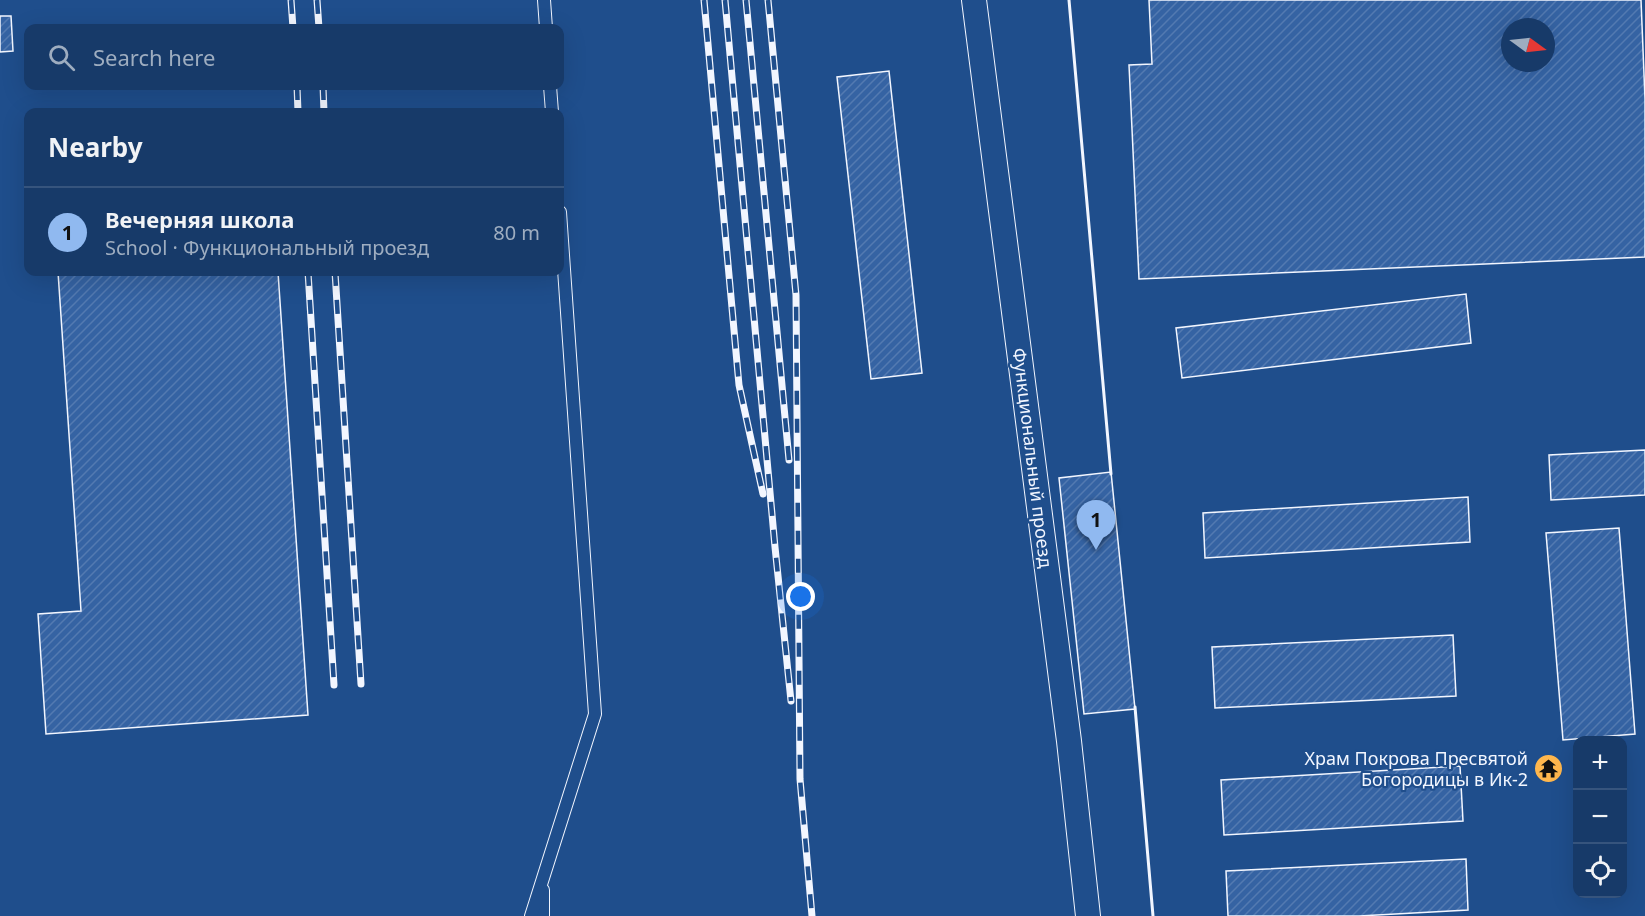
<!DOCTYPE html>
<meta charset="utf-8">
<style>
:root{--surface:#173a69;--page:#244571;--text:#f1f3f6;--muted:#9eadc0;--line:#36547d;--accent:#90b9f0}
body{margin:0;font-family:"Noto Sans",sans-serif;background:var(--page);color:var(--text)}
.controls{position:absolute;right:18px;bottom:18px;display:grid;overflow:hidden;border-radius:12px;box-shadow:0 6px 24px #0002}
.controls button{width:54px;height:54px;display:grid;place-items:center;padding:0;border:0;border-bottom:2px solid var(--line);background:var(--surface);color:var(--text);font:30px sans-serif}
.compass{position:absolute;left:1501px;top:18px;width:54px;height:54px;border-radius:50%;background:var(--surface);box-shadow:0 6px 24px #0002;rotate:105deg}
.you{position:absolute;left:801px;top:597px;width:21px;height:21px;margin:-15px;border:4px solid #fff;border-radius:50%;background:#1a73e8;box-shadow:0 0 0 9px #1a73e833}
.badge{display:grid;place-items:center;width:39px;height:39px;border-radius:50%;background:var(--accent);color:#111;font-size:20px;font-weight:700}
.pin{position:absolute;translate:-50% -50px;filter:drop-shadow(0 2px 3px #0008)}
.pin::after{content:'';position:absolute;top:32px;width:21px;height:18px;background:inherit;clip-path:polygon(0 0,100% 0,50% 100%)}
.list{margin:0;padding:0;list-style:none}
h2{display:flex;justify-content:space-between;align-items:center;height:78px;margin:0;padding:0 24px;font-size:26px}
h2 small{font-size:20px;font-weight:400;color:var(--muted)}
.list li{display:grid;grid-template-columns:39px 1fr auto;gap:18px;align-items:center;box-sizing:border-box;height:90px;padding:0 24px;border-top:2px solid var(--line)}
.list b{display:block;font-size:22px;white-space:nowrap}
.list p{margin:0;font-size:20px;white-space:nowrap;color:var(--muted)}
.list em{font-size:20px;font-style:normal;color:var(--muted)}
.icon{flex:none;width:33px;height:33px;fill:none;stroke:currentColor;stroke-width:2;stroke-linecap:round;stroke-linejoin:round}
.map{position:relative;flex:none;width:1645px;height:916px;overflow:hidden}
.search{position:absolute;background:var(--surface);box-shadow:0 6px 24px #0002;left:24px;top:24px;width:540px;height:66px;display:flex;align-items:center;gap:15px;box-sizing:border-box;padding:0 21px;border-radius:12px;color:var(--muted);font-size:22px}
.panel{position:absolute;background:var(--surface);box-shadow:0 6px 24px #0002;left:24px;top:108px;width:540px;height:168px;border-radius:12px}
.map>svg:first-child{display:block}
.building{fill:url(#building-hatch);stroke:#f2f6ff;stroke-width:1.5;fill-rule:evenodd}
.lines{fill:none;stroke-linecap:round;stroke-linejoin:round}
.lane-casing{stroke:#f2f6ff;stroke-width:14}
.street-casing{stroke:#f2f6ff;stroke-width:26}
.lane{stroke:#1f4e8c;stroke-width:12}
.street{stroke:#1f4e8c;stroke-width:24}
.rail-casing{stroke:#f2f6ff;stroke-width:7}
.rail{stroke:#1f4e8c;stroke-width:4.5;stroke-dasharray:14;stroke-linecap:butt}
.wall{stroke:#f2f6ff;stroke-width:3}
.labels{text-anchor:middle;stroke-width:4.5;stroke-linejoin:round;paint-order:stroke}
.street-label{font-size:18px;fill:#f2f6ff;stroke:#1f4e8c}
.poi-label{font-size:18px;fill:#f2f6ff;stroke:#1f4e8c;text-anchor:end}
</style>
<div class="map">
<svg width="1645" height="916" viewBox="0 0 1645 916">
<defs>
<pattern id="building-hatch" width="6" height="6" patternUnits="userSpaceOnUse" patternTransform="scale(1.5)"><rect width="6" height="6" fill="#3563a3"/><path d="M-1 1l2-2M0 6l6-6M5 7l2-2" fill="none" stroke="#537ab1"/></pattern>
</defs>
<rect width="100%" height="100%" fill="#1f4e8c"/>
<g class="building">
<path d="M 1149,0 L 1641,0 L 1645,99 L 1645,257 L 1139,279 L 1129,65 L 1152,64 ZM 1510,27 L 1546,27 L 1546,63 L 1510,63 Z"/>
<polygon points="0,16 11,16 13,51 0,52"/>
<polygon points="889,71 922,373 871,379 837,77"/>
<polygon points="58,272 278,272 308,715 46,734 38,614 81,611"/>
<polygon points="1466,294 1471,343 1182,378 1176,328"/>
<polygon points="1645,450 1645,495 1551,500 1549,455"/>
<polygon points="1111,472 1135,709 1084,714 1059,478"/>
<polygon points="1468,497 1470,542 1205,558 1203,513"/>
<polygon points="1619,528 1635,734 1563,740 1546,533"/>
<polygon points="1453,635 1456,696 1215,708 1212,647"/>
<polygon points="1460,766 1463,821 1224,835 1221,780"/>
<polygon points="1466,859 1468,910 1359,916 1228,916 1226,871"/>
</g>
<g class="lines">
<defs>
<g id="lane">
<polyline points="544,0 546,28"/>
<polyline points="550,86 552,112"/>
<polyline points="543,890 543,916"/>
<polyline points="531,916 595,714 560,212"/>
</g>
<polyline id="street" points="974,0 1069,741 1088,916"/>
</defs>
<use href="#lane" class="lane-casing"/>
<use href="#street" class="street-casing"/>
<use href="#lane" class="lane"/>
<use href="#street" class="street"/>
<defs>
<g id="rail">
<polyline points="291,0 293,28"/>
<polyline points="317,0 319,28"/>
<polyline points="704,0 739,385 763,494"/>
<polyline points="725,0 775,547 791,701"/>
<polyline points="746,0 789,460"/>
<polyline points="768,0 796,295 800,779 812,916"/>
<polyline points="297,86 298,112"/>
<polyline points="323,86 324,112"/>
<polyline points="308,272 334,685"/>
<polyline points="335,272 361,684"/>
</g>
</defs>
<use href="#rail" class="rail-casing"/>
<use href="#rail" class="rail"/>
<g class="wall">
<polyline points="1069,0 1111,474"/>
<polyline points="1135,707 1153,916"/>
</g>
</g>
<defs>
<symbol id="temple-disc" viewBox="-11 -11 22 22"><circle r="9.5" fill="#ffb74d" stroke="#1f4e8c"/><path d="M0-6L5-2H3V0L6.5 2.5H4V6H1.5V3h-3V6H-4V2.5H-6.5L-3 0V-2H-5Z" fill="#111"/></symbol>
</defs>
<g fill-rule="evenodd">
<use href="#temple-disc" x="1532" y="752" width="33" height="33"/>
</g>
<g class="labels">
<g class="street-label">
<text transform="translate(1032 458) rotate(83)" y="6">Функциональный проезд</text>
</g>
<g class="poi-label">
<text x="1528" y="765">Храм Покрова Пресвятой<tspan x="1528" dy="21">Богородицы в Ик-2</tspan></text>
</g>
</g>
</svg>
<div class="controls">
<button>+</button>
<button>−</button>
<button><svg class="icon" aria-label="locate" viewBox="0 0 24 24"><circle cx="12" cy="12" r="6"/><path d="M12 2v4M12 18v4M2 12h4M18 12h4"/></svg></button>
</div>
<svg class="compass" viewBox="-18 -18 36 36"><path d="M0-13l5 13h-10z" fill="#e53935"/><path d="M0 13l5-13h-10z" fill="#9eadc0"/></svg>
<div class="you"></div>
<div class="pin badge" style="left:1096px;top:550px">1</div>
<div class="search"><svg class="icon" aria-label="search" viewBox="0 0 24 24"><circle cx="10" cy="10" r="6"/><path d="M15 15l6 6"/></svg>Search here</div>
<section class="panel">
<h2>Nearby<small></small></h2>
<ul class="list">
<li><span class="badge">1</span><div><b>Вечерняя школа</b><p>School · Функциональный проезд</p></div><em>80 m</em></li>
</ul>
</section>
</div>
